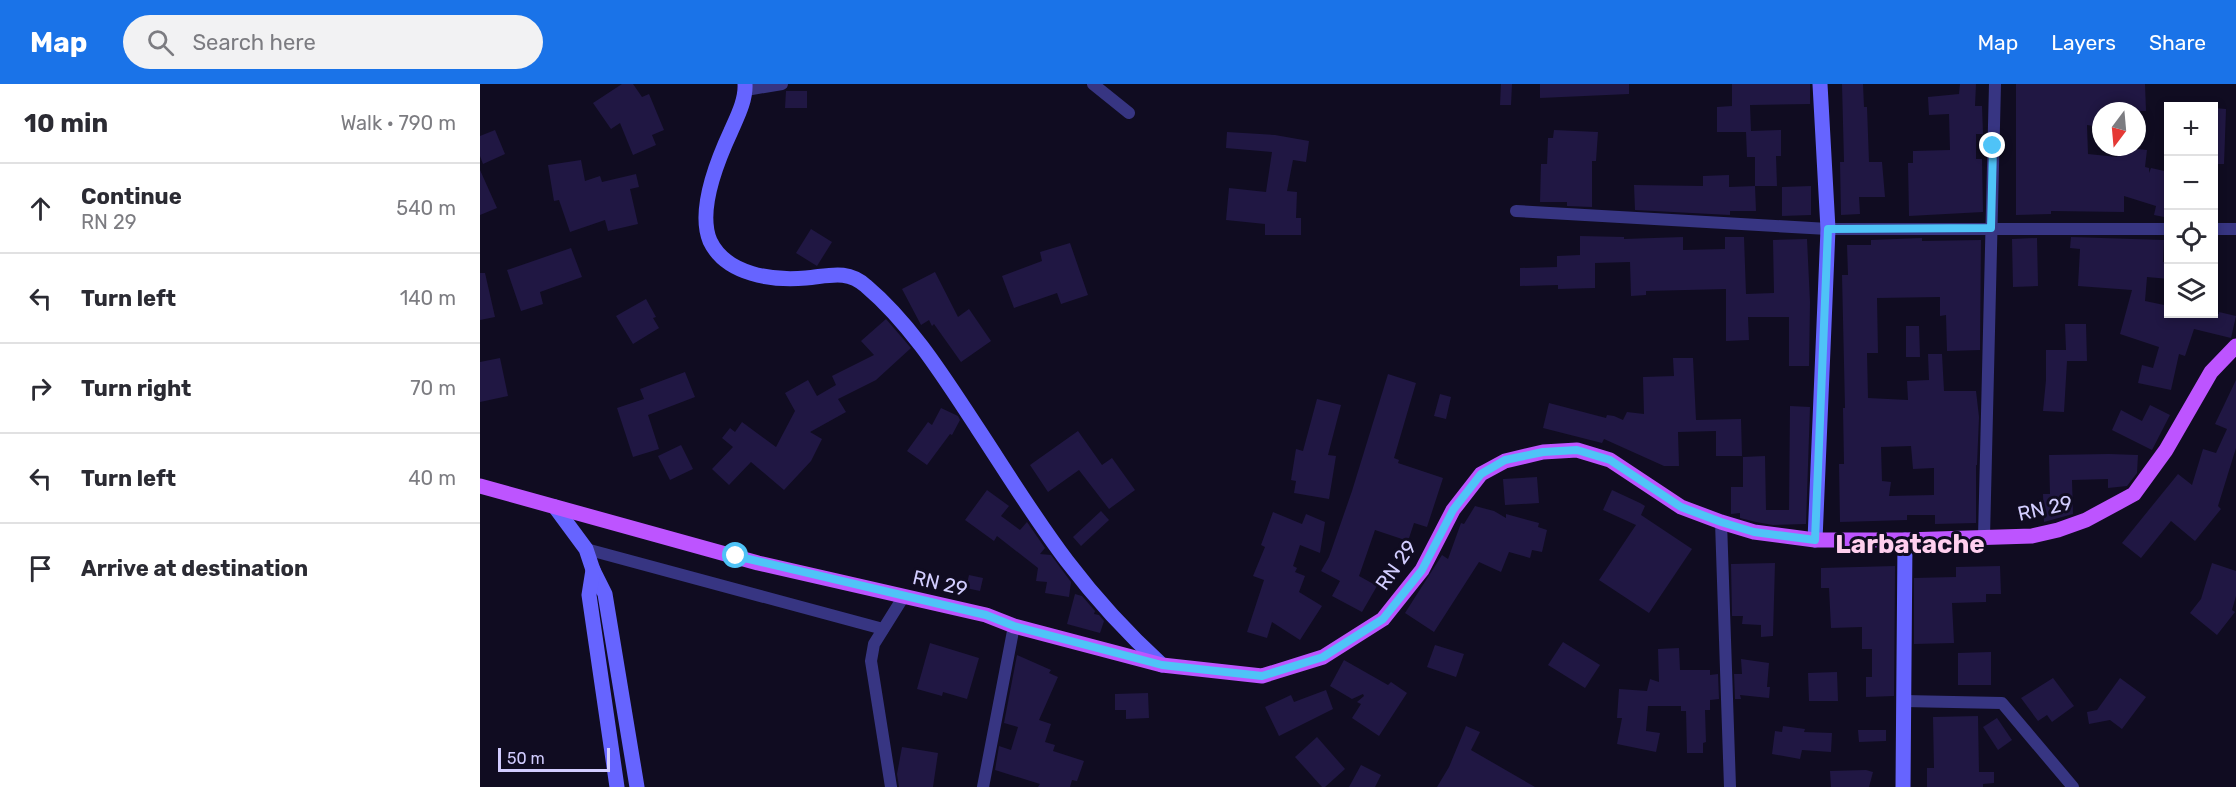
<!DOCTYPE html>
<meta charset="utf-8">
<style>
:root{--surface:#fff;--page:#f2f2f3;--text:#2b2b33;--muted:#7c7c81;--line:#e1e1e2;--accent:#1a73e8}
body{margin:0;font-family:Rubik,sans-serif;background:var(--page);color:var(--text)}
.controls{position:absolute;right:18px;top:18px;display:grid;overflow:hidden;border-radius:0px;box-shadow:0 3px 9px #0003}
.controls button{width:54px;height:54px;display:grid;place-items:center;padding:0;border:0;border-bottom:2px solid var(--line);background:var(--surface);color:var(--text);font:30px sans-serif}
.compass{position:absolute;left:1612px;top:18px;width:54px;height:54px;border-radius:50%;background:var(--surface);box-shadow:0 3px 9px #0003;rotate:196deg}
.scale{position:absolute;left:18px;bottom:15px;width:112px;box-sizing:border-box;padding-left:6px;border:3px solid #d2cdff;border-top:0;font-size:16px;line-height:21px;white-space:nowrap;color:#d2cdff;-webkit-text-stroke:4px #100c21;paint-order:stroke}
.stop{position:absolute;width:18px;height:18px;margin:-14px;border:4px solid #4fc3f7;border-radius:50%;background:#fff}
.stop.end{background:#4fc3f7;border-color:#fff;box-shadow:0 2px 6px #0008}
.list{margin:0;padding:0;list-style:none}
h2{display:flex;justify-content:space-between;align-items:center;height:78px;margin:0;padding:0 24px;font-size:26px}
h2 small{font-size:20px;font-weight:400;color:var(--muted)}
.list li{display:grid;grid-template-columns:39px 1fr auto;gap:18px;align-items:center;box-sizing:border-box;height:90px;padding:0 24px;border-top:2px solid var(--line)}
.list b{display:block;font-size:22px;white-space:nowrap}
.list p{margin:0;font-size:20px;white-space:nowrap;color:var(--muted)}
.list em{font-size:20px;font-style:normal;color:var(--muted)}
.icon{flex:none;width:33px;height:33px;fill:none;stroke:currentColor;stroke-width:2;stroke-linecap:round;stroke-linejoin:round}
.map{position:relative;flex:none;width:1756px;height:703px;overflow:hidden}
header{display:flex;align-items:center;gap:36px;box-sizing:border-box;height:84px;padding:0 30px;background:var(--accent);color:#fff}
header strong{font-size:28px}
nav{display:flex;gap:33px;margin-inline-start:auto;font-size:21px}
.search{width:420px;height:54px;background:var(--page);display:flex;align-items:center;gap:15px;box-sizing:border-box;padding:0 21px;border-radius:33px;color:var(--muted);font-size:22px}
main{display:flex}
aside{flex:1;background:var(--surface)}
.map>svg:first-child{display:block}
.building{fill:#201743;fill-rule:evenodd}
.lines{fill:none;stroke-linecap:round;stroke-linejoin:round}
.street{stroke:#373582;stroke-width:12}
.secondary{stroke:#6664ff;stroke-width:15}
.primary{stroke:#bd54ff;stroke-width:15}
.route{stroke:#4fc3f7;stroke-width:8}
.labels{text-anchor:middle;stroke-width:6;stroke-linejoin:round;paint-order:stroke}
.street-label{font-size:20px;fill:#d2cdff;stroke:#100c21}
.district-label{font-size:26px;font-weight:bold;fill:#ffcfee;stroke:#100c21}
</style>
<header>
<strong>Map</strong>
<div class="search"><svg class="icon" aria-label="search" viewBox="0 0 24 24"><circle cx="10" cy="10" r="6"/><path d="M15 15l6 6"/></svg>Search here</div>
<nav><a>Map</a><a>Layers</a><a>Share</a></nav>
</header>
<main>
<aside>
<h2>10 min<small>Walk · 790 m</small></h2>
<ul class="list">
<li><svg class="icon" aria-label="ahead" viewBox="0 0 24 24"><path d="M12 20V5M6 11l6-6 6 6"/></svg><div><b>Continue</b><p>RN 29</p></div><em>540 m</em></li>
<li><svg class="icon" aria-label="left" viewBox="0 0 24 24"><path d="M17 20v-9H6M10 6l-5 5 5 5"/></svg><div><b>Turn left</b></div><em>140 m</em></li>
<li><svg class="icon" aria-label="right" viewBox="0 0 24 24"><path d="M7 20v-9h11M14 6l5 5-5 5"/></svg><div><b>Turn right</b></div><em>70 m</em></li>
<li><svg class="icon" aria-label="left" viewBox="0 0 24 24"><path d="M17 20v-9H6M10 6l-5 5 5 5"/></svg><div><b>Turn left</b></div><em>40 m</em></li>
<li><svg class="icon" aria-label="arrive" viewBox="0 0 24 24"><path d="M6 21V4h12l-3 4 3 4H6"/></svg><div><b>Arrive at destination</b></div></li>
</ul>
</aside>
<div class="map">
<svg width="1756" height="703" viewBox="0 0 1756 703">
<rect width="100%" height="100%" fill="#100c21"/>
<g class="building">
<polygon points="142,0 153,0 162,13 169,10 184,46 172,51 176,61 153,71 140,39 131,45 113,19"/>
<polygon points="1021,0 1032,0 1031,21 1020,21"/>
<polygon points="1060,0 1149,0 1149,10 1060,14"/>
<polygon points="1252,0 1330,0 1330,20 1270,21 1271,47 1301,46 1301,72 1296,72 1297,102 1275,102 1275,73 1267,73 1266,48 1237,48 1237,23 1252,22"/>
<polygon points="1362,0 1383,0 1384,23 1387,23 1389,78 1402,78 1405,113 1379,113 1380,130 1361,131 1360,78 1364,78"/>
<polygon points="1480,0 1496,0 1495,22 1502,22 1503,50 1496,50 1496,75 1502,75 1503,128 1429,132 1428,79 1433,79 1433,67 1470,66 1469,30 1449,31 1448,13 1479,10"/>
<polygon points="1536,0 1665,0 1666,27 1621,27 1621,43 1607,41 1608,70 1637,73 1639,63 1667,66 1665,83 1669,84 1669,89 1671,84 1689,88 1689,134 1674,131 1676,122 1644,112 1644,128 1571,127 1571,130 1536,131"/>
<polygon points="306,7 327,7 327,24 305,24"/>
<polygon points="1734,24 1746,25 1744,80 1734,80"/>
<polygon points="15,46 25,70 3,80 0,72 0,52"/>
<polygon points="1074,46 1118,48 1116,77 1112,77 1112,123 1087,122 1087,118 1060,118 1061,80 1067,80 1068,54 1073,54"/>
<polygon points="747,48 795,51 829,57 826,78 813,76 807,107 817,108 816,134 821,134 821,151 785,151 785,140 746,136 749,104 786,108 792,68 746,64"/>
<polygon points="101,76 105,97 120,92 122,98 156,90 159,103 150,105 158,140 128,147 125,136 90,148 79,116 74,117 68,81"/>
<polygon points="0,86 17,124 0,131"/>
<polygon points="1249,91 1249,103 1275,102 1276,127 1250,127 1250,131 1155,126 1154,101 1223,102 1223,92"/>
<polygon points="1331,102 1331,131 1302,132 1302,103"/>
<polygon points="331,145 352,158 337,182 316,169"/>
<polygon points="1100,152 1144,153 1144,155 1203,153 1203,166 1245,165 1245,153 1264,153 1266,210 1294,209 1293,156 1327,155 1330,218 1329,282 1309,282 1309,233 1268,233 1269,256 1246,257 1246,205 1166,207 1166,211 1151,212 1150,178 1115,179 1115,204 1078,205 1078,201 1040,202 1040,184 1077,183 1077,172 1100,171"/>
<polygon points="1591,153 1684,156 1683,178 1689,178 1689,195 1667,193 1665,217 1689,222 1689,230 1739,230 1739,228 1756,232 1751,254 1714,245 1705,272 1699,270 1691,306 1658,299 1662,281 1673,284 1679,263 1640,250 1652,206 1598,202 1600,165 1590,164"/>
<path d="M 1442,154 L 1442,157 L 1501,156 L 1500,266 L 1467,267 L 1466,231 L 1460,232 L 1460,213 L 1397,214 L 1398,269 L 1387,269 L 1388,314 L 1428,316 L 1427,297 L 1449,296 L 1448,270 L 1462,270 L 1464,307 L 1496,307 L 1499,333 L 1497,381 L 1496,381 L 1496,439 L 1455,440 L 1455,431 L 1427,431 L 1427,436 L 1360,438 L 1359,380 L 1364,380 L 1363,324 L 1365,324 L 1362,191 L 1368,191 L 1367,161 L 1391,161 L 1391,156 ZM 1431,362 L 1433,385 L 1454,384 L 1454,411 L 1409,412 L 1411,398 L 1402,397 L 1401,363 Z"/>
<polygon points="1557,154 1558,202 1533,203 1532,155"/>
<polygon points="590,159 608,211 581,220 577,209 534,224 522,192 562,177 560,168"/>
<polygon points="91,164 102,193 60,208 63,220 41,227 27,186"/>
<polygon points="455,188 478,233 489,225 511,257 481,278 454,240 452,242 449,236 441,241 422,205"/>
<polygon points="0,189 5,189 15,233 0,236"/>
<polygon points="166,215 176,233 173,234 179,244 153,260 136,232"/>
<polygon points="406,235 431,264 396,296 358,315 366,328 330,348 342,355 331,377 304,406 271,378 249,401 232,385 253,363 242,354 250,344 255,348 262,338 296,363 315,327 305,309 328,296 337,312 356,301 352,292 394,271 381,257"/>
<polygon points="1585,240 1606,240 1607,277 1587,277 1584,328 1563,327 1566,296 1566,266 1586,266"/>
<polygon points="1426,242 1439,242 1440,273 1426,273"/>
<polygon points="20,274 28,312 0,318 0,278"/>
<polygon points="1193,274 1213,274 1216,336 1261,335 1262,372 1236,372 1236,347 1198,348 1199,382 1184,382 1124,355 1122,359 1063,344 1069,319 1126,334 1127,331 1134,332 1143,336 1147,328 1164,330 1163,293 1194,292"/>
<polygon points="205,288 215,313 168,331 179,365 153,373 137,324 164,315 160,305"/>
<polygon points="908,290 936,299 914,374 919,376 918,379 963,394 947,443 934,439 928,457 895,446 879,492 897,502 882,528 852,512 860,497 841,487 849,473 872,407"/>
<polygon points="1756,296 1756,364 1738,422 1741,425 1715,457 1691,437 1661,474 1642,459 1698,390 1712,401 1723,365 1736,369 1747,345 1735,340"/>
<polygon points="960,310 971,313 966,335 954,332"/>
<polygon points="837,315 861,321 848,371 856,372 849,415 814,409 816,397 811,396 816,365 823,367"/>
<polygon points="1670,321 1690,331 1672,366 1632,346 1641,326 1662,337"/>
<polygon points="1310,322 1330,323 1326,440 1293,441 1276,438 1260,434 1260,429 1251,430 1251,403 1263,403 1263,373 1285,372 1286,426 1309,426"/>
<polygon points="461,324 478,332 480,336 472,351 470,350 447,381 427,367 448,338 452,341"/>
<polygon points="598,347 622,381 632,374 655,406 629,425 599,386 568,408 550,381"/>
<polygon points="201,361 213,385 190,396 178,372"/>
<polygon points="1629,370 1658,371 1657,389 1647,402 1628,404 1628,395 1592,396 1593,430 1564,438 1563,410 1570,410 1569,371"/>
<polygon points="1057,393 1059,419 1025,421 1023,395"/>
<polygon points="507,406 529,422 521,432 540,446 547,438 565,464 560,470 571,471 591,498 589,513 565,509 567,498 556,497 558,484 517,452 514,457 485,436"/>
<polygon points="1132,406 1160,419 1165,422 1161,431 1212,465 1169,529 1119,496 1156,441 1123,426"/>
<polygon points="995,422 1014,427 1026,434 1026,430 1059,439 1058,443 1067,446 1062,468 1052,466 1050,474 1029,468 1021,488 999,478 954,548 925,529 962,471 968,475 981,439 984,440"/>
<polygon points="621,427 629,436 601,462 593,453"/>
<polygon points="793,428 822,440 826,430 845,438 840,469 820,461 813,482 817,484 815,488 825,492 819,508 842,522 820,556 792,538 787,554 767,548 784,496 773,492 785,463 781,461"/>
<polygon points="1295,479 1293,552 1281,553 1281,541 1262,540 1263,532 1252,532 1251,480"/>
<polygon points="1732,479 1756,487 1756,512 1752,526 1755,528 1737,551 1710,529 1721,515"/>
<polygon points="1415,482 1414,612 1386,613 1386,593 1392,593 1392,565 1382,565 1382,543 1351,544 1349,504 1341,504 1341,484"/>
<polygon points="1520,482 1521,510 1506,510 1506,518 1472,519 1474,559 1434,560 1434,494 1476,493 1476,483"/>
<polygon points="489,491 503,494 500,507 486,504"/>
<polygon points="595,510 602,512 615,527 614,530 619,531 624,537 620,549 587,540"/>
<polygon points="1083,558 1120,581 1105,604 1068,581"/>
<polygon points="450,559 499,574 487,615 463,608 462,612 437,605"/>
<polygon points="955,561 984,570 976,593 947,583"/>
<polygon points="1199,564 1200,586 1230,586 1230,591 1238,590 1239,615 1230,616 1230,626 1225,626 1226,658 1223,659 1223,669 1207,669 1206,627 1201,627 1201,622 1168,622 1166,647 1180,649 1176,668 1137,660 1142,634 1137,634 1139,605 1167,607 1170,595 1179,598 1178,565"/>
<polygon points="1511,568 1511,601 1478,601 1478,569"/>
<polygon points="537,571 571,586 569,589 578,593 559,636 571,640 565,658 575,661 573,667 604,677 597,697 592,696 590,703 558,703 560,700 515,686 519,662 531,666 538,643 524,639"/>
<polygon points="1261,575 1289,579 1287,603 1290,603 1289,614 1260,611 1261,615 1255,615 1254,590 1262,590"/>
<polygon points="864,576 908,601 911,598 927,609 899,652 872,634 881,620 877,618 884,612 883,610 872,615 850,602"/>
<polygon points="1357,588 1358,617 1329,617 1328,589"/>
<polygon points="1573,594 1594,622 1572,638 1567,631 1558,637 1541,614"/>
<polygon points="1640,594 1666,613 1642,645 1630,636 1609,640 1607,628 1617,626"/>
<polygon points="846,606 853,625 799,652 785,623 811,611 814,618"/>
<polygon points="668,609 669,634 646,635 646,626 635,626 635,610"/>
<polygon points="1498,632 1499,688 1514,688 1514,699 1503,700 1503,703 1447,703 1447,684 1454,684 1453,633"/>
<polygon points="1517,634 1532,656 1518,666 1503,643"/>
<polygon points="986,642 1000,648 991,666 1055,703 957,703 969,683"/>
<polygon points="1303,642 1325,645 1324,648 1352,649 1351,668 1322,666 1320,675 1292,670 1295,647 1302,648"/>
<polygon points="1378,646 1406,646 1406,657 1379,658"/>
<polygon points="837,653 865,685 845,703 842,703 815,673"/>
<polygon points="422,663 458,669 453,703 419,703 417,690"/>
<polygon points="881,681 901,691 895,703 869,703"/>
<polygon points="1386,686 1393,688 1389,703 1351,703 1350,687"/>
</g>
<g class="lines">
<g class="street">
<polyline points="613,0 649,29"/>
<polyline points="266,6 302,0"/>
<polyline points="1036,127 1348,145 1688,145"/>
<polyline points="1734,145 1756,145"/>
<polyline points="1241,438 1250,703"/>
<polyline points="1504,453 1515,0"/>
<polyline points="106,465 403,545"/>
<polyline points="1424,617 1522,619 1593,703"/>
<polyline points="411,703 391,577 394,560 424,512"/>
<polyline points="503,703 534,542"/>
</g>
<g class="secondary">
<path d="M 265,0 C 266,16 257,33 251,47 C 238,75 217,126 230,157 C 246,191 293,197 326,194 C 349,192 367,185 386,202 C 432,241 465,295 498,345 C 527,389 555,435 587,477 C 615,514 647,549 682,581"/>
<polyline points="75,423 106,465 113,486 125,510 157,703"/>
<polyline points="1335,456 1348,145 1340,0"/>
<polyline points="113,486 109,511 137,703"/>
<polyline points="1423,703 1425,456"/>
</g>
<polyline class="primary" points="0,402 278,479 506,531 534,542 682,581 782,592 843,573 903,535 942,486 973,426 1001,390 1025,377 1063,368 1097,366 1130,376 1201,423 1241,438 1274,448 1335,456 1425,456 1552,452 1578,446 1606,436 1654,410 1686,366 1731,288 1756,262"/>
</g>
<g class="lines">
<polyline class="route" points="256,472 506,531 534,542 682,581 782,592 843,573 903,535 942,486 973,426 1001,390 1025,376 1063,368 1097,366 1130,376 1201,423 1241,438 1274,448 1335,456 1348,145 1511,144 1513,62"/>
</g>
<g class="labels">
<g class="street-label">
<text transform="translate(1565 424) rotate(-13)" y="7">RN 29</text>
<text transform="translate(916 481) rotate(-55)" y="7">RN 29</text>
<text transform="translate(460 499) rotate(13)" y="7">RN 29</text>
</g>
<g class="district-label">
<text x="1430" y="469">Larbatache</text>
</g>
</g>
</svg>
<div class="controls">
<button>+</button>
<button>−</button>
<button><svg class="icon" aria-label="locate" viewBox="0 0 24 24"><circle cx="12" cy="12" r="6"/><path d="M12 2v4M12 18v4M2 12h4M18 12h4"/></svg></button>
<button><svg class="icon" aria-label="layers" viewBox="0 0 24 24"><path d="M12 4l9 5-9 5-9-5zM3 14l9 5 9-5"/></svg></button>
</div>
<svg class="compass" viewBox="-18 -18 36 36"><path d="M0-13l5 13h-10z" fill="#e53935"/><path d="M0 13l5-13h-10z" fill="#7c7c81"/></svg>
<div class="scale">50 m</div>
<div class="stop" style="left:256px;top:472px"></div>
<div class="stop end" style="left:1513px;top:62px"></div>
</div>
</main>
